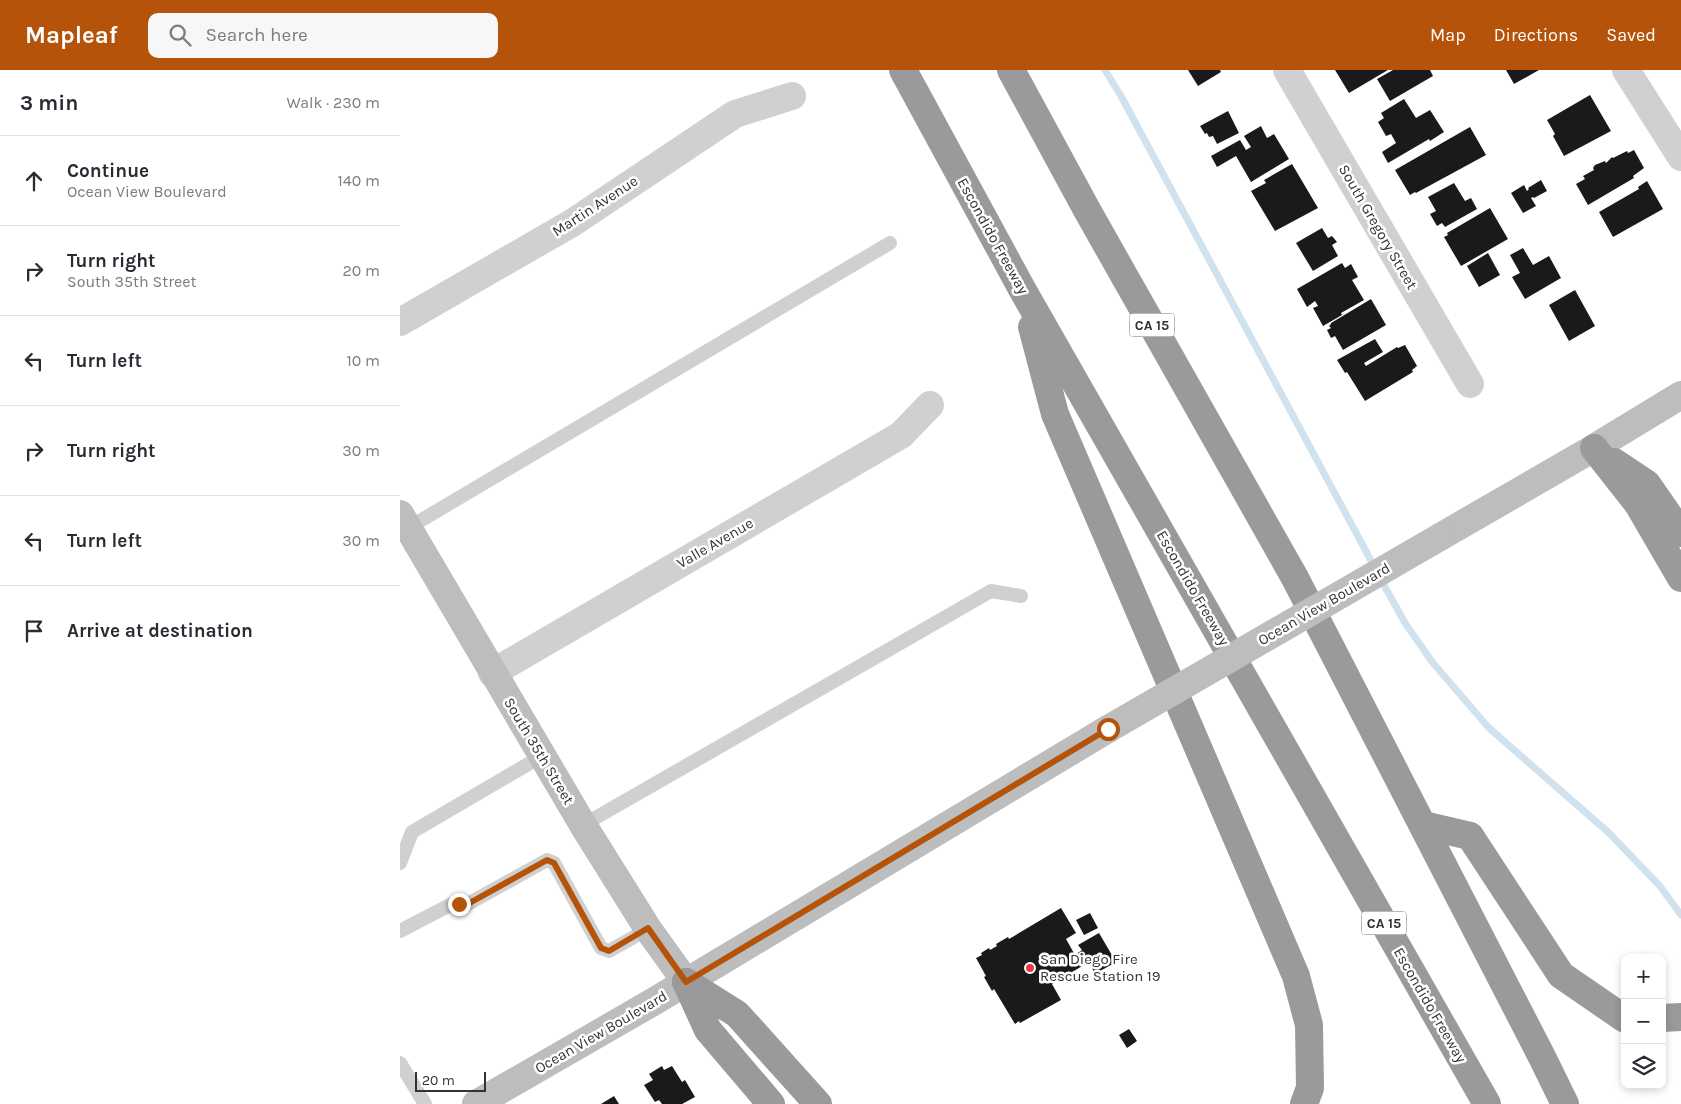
<!DOCTYPE html>
<meta charset="utf-8">
<style>
:root{--surface:#fff;--page:#f7f7f7;--text:#2b2b33;--muted:#7c7c81;--line:#e1e1e2;--accent:#b45309}
body{margin:0;font-family:Karla,sans-serif;background:var(--page);color:var(--text)}
.controls{position:absolute;right:15px;bottom:15px;display:grid;overflow:hidden;border-radius:10px;box-shadow:0 2px 8px #0003}
.controls button{width:45px;height:45px;display:grid;place-items:center;padding:0;border:0;border-bottom:1px solid var(--line);background:var(--surface);color:var(--text);font:25px sans-serif}
.scale{position:absolute;left:15px;bottom:12px;width:71px;box-sizing:border-box;padding-left:5px;border:2px solid #333;border-top:0;font-size:14px;line-height:18px;white-space:nowrap;color:#333;-webkit-text-stroke:4px #fff;paint-order:stroke}
.stop{position:absolute;width:15px;height:15px;margin:-11px;border:4px solid #b45309;border-radius:50%;background:#fff}
.stop.end{background:#b45309;border-color:#fff;box-shadow:0 1px 5px #0008}
.list{margin:0;padding:0;list-style:none}
h2{display:flex;justify-content:space-between;align-items:center;height:65px;margin:0;padding:0 20px;font-size:21px}
h2 small{font-size:16px;font-weight:400;color:var(--muted)}
.list li{display:grid;grid-template-columns:32px 1fr auto;gap:15px;align-items:center;box-sizing:border-box;height:90px;padding:0 20px;border-top:1px solid var(--line)}
.list b{display:block;font-size:19px;white-space:nowrap}
.list p{margin:0;font-size:16px;white-space:nowrap;color:var(--muted)}
.list em{font-size:16px;font-style:normal;color:var(--muted)}
.icon{flex:none;width:28px;height:28px;fill:none;stroke:currentColor;stroke-width:2;stroke-linecap:round;stroke-linejoin:round}
.map{position:relative;flex:none;width:1281px;height:1034px;overflow:hidden}
header{display:flex;align-items:center;gap:30px;box-sizing:border-box;height:70px;padding:0 25px;background:var(--accent);color:#fff}
header strong{font-size:24px}
nav{display:flex;gap:28px;margin-inline-start:auto;font-size:18px}
.search{width:350px;height:45px;background:var(--page);display:flex;align-items:center;gap:12px;box-sizing:border-box;padding:0 18px;border-radius:10px;color:var(--muted);font-size:19px}
main{display:flex}
aside{flex:1;background:var(--surface)}
.map>svg:first-child{display:block}
.lines{fill:none;stroke-linecap:round;stroke-linejoin:round}
.stream{stroke:#cfe2ee;stroke-width:7}
.building{fill:#1a1a1a}
.lane{stroke:#d0d0d0;stroke-width:14}
.street{stroke:#d0d0d0;stroke-width:28}
.secondary{stroke:#bdbdbd;stroke-width:28}
.highway{stroke:#9a9a9a;stroke-width:28}
.secondary-bridge{stroke:#bdbdbd;stroke-width:28}
.route{stroke:#b45309;stroke-width:6}
.poi-dot{fill:#e63946;stroke:#fff;stroke-width:2}
.labels{text-anchor:middle;stroke-width:5;stroke-linejoin:round;paint-order:stroke}
.shield{fill:#fff;stroke:#707070;stroke-width:1}
.shield-label{font-size:14px;font-weight:bold;fill:#333}
.street-label{font-size:15px;fill:#333;stroke:#fff}
.poi-label{font-size:15px;fill:#333;stroke:#fff;text-anchor:start}
</style>
<header>
<strong>Mapleaf</strong>
<div class="search"><svg class="icon" aria-label="search" viewBox="0 0 24 24"><circle cx="10" cy="10" r="6"/><path d="M15 15l6 6"/></svg>Search here</div>
<nav><a>Map</a><a>Directions</a><a>Saved</a></nav>
</header>
<main>
<aside>
<h2>3 min<small>Walk · 230 m</small></h2>
<ul class="list">
<li><svg class="icon" aria-label="ahead" viewBox="0 0 24 24"><path d="M12 20V5M6 11l6-6 6 6"/></svg><div><b>Continue</b><p>Ocean View Boulevard</p></div><em>140 m</em></li>
<li><svg class="icon" aria-label="right" viewBox="0 0 24 24"><path d="M7 20v-9h11M14 6l5 5-5 5"/></svg><div><b>Turn right</b><p>South 35th Street</p></div><em>20 m</em></li>
<li><svg class="icon" aria-label="left" viewBox="0 0 24 24"><path d="M17 20v-9H6M10 6l-5 5 5 5"/></svg><div><b>Turn left</b></div><em>10 m</em></li>
<li><svg class="icon" aria-label="right" viewBox="0 0 24 24"><path d="M7 20v-9h11M14 6l5 5-5 5"/></svg><div><b>Turn right</b></div><em>30 m</em></li>
<li><svg class="icon" aria-label="left" viewBox="0 0 24 24"><path d="M17 20v-9H6M10 6l-5 5 5 5"/></svg><div><b>Turn left</b></div><em>30 m</em></li>
<li><svg class="icon" aria-label="arrive" viewBox="0 0 24 24"><path d="M6 21V4h12l-3 4 3 4H6"/></svg><div><b>Arrive at destination</b></div></li>
</ul>
</aside>
<div class="map">
<svg width="1281" height="1034" viewBox="0 0 1281 1034">
<rect width="100%" height="100%" fill="#fff"/>
<g class="lines">
<g class="stream">
<polyline points="705,0 721,26 975,498"/>
<polyline points="980,508 1005,553 1033,593 1089,658 1208,762 1259,815 1281,845"/>
</g>
</g>
<g class="building">
<polygon points="788,0 820,0 821,2 798,16"/>
<polygon points="935,0 988,0 949,23"/>
<polygon points="993,0 1030,0 1033,6 990,31 977,9"/>
<polygon points="1106,0 1139,0 1114,14"/>
<polygon points="1190,25 1211,61 1164,86 1153,66 1155,64 1147,50"/>
<polygon points="1004,29 1016,48 1030,40 1044,62 1030,71 1029,69 988,93 982,82 996,73 991,64 986,66 978,52 984,48 981,43"/>
<polygon points="828,41 839,63 817,74 813,66 809,67 807,63 805,64 800,56"/>
<polygon points="861,56 867,68 874,64 889,89 851,112 836,86 817,97 811,86 840,70 846,80 851,77 844,66"/>
<polygon points="1070,57 1086,85 1016,123 1015,122 1010,125 995,100"/>
<polygon points="1234,80 1244,98 1233,106 1234,108 1188,135 1176,114 1185,109 1183,106 1194,100 1193,98 1195,95 1205,91 1206,93 1212,87 1213,88 1227,81 1228,83"/>
<polygon points="892,94 918,138 875,161 851,121 866,113 864,110"/>
<polygon points="1141,110 1147,121 1134,128 1133,127 1131,128 1136,136 1123,143 1111,123 1124,115 1127,121 1129,119 1128,118"/>
<polygon points="1247,111 1263,139 1213,167 1199,142 1239,119 1238,117"/>
<polygon points="1054,113 1065,131 1071,128 1077,139 1045,157 1042,153 1037,156 1030,144 1036,141 1028,127"/>
<polygon points="1090,138 1108,169 1061,196 1044,167 1048,165 1047,163"/>
<polygon points="922,158 928,168 932,166 937,172 932,175 938,186 913,201 896,173"/>
<polygon points="1123,178 1133,195 1149,186 1161,208 1125,229 1112,207 1120,203 1110,185"/>
<polygon points="1088,183 1100,205 1079,217 1067,196"/>
<polygon points="942,193 945,198 951,194 958,207 952,210 964,230 941,243 942,245 923,256 913,238 918,236 915,231 907,237 897,219"/>
<polygon points="1175,220 1195,256 1169,271 1149,235"/>
<polygon points="971,229 986,255 943,280 935,266 931,268 927,260 931,258 929,256 931,254 931,253"/>
<polygon points="975,269 983,282 964,293 966,296 997,277 998,278 1005,275 1017,296 1012,300 1013,302 965,331 947,302 945,303 937,290"/>
<polygon points="661,838 676,863 666,869 675,885 682,880 678,875 699,863 716,892 695,904 689,892 652,914 661,930 620,953 619,951 615,954 594,919 592,921 584,907 586,906 576,888 582,885 581,883 589,878 590,880 597,876 596,874 608,867 609,869"/>
<polygon points="690,843 698,858 684,865 676,850"/>
<polygon points="729,959 737,971 727,978 719,965"/>
<polygon points="262,996 264,1000 272,996 282,1012 285,1010 295,1027 282,1034 262,1034 259,1030 255,1032 244,1015 253,1010 249,1004"/>
<polygon points="214,1026 219,1034 201,1034"/>
</g>
<g class="lines">
<g class="lane">
<polyline points="8,458 490,173"/>
<polyline points="183,755 591,521 621,526"/>
<polyline points="0,793 12,762 142,686"/>
<polyline points="0,861 52,834 66,835 147,790 154,793 201,878 209,881 248,859"/>
<polyline points="0,993 25,1034"/>
</g>
<g class="street">
<polyline points="887,0 1070,314"/>
<polyline points="1226,0 1281,87"/>
<polyline points="0,252 172,153 335,44 392,26"/>
<polyline points="92,603 501,365 530,335"/>
</g>
<g class="secondary">
<polyline points="0,444 183,755 248,859 286,912"/>
<polyline points="1040,467 1194,378 1281,325"/>
<polyline points="76,1034 253,932 708,659"/>
</g>
<g class="highway">
<polyline points="503,0 622,219 1087,1034"/>
<polyline points="611,0 687,140 895,508 1142,987 1165,1034"/>
<polyline points="632,257 655,344 896,906 909,955 910,1018 904,1034"/>
<polyline points="1194,378 1238,434 1281,508"/>
<polyline points="1214,392 1247,414 1281,463"/>
<polyline points="1023,755 1070,766 1161,905 1225,949"/>
<polyline points="286,912 337,944 418,1034"/>
<polyline points="286,912 308,960 371,1034"/>
<polyline points="1262,948 1281,947"/>
</g>
<polyline class="secondary-bridge" points="708,659 1040,467"/>
</g>
<g class="lines">
<polyline class="route" points="59,834 66,835 147,790 154,793 201,878 209,881 248,858 286,912 708,659"/>
</g>
<circle class="poi-dot" cx="630" cy="898" r="5"/>
<g class="labels">
<g class="shield">
<rect x="729.5" y="243.5" width="45" height="23" rx="4"/>
<rect x="961.5" y="841.5" width="45" height="23" rx="4"/>
</g>
<g class="shield-label">
<text x="752" y="260">CA 15</text>
<text x="984" y="858">CA 15</text>
</g>
<g class="street-label">
<text transform="translate(195 136) rotate(-33)" y="5">Martin Avenue</text>
<text transform="translate(978 157) rotate(60)" y="5">South Gregory Street</text>
<text transform="translate(593 166) rotate(61)" y="5">Escondido Freeway</text>
<text transform="translate(315 473) rotate(-30)" y="5">Valle Avenue</text>
<text transform="translate(793 518) rotate(60)" y="5">Escondido Freeway</text>
<text transform="translate(924 534) rotate(-30)" y="5">Ocean View Boulevard</text>
<text transform="translate(139 681) rotate(59)" y="5">South 35th Street</text>
<text transform="translate(1030 935) rotate(60)" y="5">Escondido Freeway</text>
<text transform="translate(201 962) rotate(-30)" y="5">Ocean View Boulevard</text>
</g>
<g class="poi-label">
<text x="640" y="894">San Diego Fire<tspan x="640" dy="17">Rescue Station 19</tspan></text>
</g>
</g>
</svg>
<div class="controls">
<button>+</button>
<button>−</button>
<button><svg class="icon" aria-label="layers" viewBox="0 0 24 24"><path d="M12 4l9 5-9 5-9-5zM3 14l9 5 9-5"/></svg></button>
</div>
<div class="scale">20 m</div>
<div class="stop" style="left:708px;top:659px"></div>
<div class="stop end" style="left:59px;top:834px"></div>
</div>
</main>
